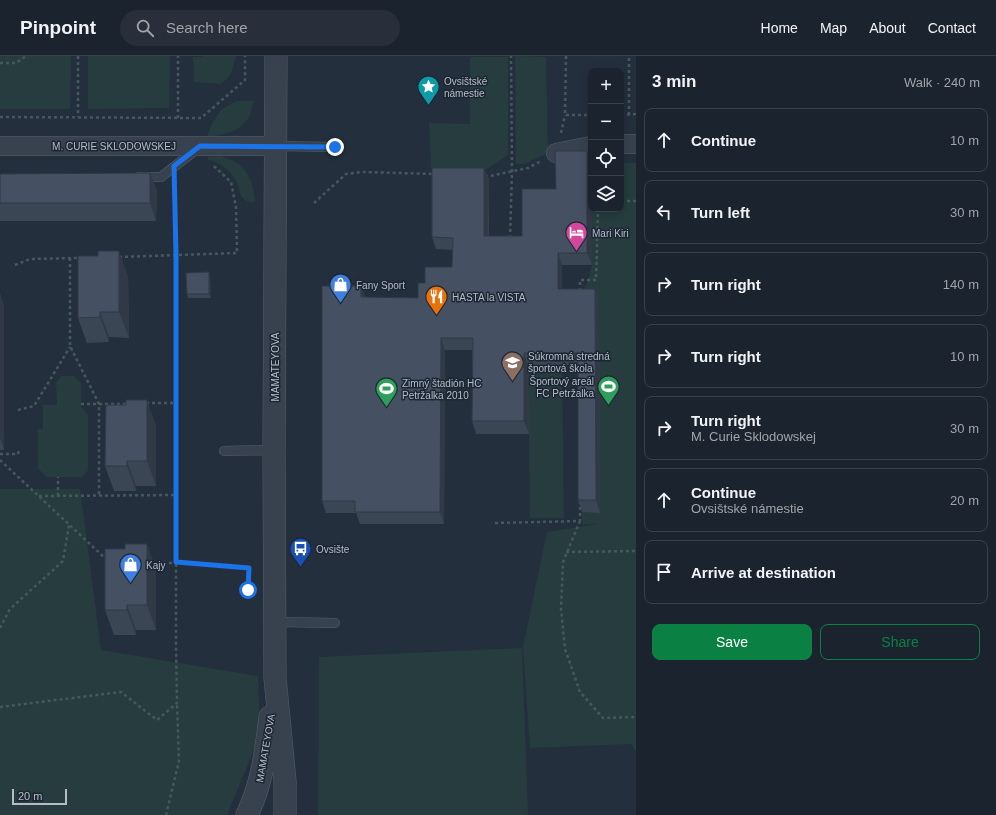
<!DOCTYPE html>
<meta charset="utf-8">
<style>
:root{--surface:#1b232e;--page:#282f3a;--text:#f1f3f6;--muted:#a0a4aa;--line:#39404a;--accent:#0b8043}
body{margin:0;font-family:Arial,sans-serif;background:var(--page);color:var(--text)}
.controls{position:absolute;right:12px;top:12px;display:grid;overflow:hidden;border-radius:8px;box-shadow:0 2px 10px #0003}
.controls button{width:36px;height:36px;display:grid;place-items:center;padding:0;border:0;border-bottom:1px solid var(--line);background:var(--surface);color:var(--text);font:20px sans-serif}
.scale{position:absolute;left:12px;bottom:10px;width:55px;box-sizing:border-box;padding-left:4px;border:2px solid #b4bcc9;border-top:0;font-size:11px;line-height:14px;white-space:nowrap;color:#b4bcc9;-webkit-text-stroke:3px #1d2633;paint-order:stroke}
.stop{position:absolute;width:12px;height:12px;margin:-9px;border:3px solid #1a73e8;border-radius:50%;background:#fff}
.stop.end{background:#1a73e8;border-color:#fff;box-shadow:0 1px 4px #0008}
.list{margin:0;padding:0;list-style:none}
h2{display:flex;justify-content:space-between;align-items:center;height:52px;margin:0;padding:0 16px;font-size:17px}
h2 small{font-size:13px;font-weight:400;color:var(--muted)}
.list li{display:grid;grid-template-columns:26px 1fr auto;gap:12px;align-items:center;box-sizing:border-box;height:64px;margin:0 8px 8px;padding:0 8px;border:1px solid var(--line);border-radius:8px}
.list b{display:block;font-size:15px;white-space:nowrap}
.list p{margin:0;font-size:13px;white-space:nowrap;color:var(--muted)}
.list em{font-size:13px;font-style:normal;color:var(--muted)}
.actions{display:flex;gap:8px;padding:12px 16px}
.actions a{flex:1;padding:9px 0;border:1px solid var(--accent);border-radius:8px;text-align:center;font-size:14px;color:var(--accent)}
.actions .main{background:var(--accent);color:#fff}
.icon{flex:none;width:22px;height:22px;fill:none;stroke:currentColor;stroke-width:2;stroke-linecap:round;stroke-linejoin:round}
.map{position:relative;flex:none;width:636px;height:759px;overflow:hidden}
header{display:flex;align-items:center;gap:24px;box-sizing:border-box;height:56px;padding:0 20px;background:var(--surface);border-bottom:1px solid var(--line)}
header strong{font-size:19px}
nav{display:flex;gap:22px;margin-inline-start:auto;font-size:14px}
.search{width:280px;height:36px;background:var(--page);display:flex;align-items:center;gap:10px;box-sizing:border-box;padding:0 14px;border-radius:22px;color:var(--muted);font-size:15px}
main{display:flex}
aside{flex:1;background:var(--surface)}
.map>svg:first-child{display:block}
.green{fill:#263c3f}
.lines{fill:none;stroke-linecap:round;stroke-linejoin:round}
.service-casing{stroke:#565f6c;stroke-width:10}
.minor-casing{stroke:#565f6c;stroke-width:20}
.tertiary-casing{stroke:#565f6c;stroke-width:23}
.path{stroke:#44595c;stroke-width:2.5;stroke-dasharray:3 3;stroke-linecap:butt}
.service{stroke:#38414e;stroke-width:9}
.minor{stroke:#38414e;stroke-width:19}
.tertiary{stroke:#38414e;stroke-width:22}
.wall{fill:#3b4654}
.shaded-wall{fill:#303945}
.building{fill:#455162;stroke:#303945}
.route{stroke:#1a73e8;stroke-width:5}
.labels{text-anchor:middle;stroke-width:3;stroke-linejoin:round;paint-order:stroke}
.poi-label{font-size:10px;fill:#b4bcc9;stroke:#1d2633;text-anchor:start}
.street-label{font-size:10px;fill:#b4bcc9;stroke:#1d2633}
</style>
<header>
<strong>Pinpoint</strong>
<div class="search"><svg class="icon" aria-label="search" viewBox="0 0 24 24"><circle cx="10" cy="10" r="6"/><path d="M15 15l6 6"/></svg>Search here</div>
<nav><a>Home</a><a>Map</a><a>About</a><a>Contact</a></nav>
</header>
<main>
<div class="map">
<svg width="636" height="759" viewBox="0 0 636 759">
<rect width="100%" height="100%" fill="#242f3e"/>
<g class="green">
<polygon points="0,0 71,0 70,53 0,53"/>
<polygon points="88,0 170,0 169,52 88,53"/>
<polygon points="203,0 236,0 231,18 221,28 194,26 193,1 203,1"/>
<polygon points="515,0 546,1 548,97 524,108 516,108"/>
<polygon points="470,1 508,1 508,99 485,114 431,112 429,67 470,68"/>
<path d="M 236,45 L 254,45 C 252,50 251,56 249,61 C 241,76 222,79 207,81 L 212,67 L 222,53 Z"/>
<path d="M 220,100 C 225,102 230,103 235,106 C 248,112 255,132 255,146 C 252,146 248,146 245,144 C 239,140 240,133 237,127 C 232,116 221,106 208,104 L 207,101 Z"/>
<polygon points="621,107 636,107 636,696 631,688 530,692 523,591 547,476 598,468 582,468 582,245 592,209 592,153 621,153"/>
<polygon points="528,309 562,309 564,462 530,462"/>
<polygon points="61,320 74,320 81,327 81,350 88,359 88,414 82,421 46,421 38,412 38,373 43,373 43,349 57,349 56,327"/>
<polygon points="0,433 80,433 101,594 258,620 260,679 227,759 0,759"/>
<polygon points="522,592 528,759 318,759 319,601"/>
</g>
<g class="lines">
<defs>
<g id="service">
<polyline points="275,90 335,91"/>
<polyline points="139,121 161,121 197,93"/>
<polyline points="224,395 274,394"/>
<polyline points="276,566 335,567"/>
</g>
<g id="minor">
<polyline points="621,88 636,88"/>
<polyline points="0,90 275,90"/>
<polyline points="556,97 591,90"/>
</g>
<g id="tertiary">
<polyline points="276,0 274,394 275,622 285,725 285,759"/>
<path d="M 247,759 C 262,728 266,695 270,661"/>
</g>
</defs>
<use href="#service" class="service-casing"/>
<use href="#minor" class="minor-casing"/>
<use href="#tertiary" class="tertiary-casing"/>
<g class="path">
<polyline points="78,0 78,61"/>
<polyline points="566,0 565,59 591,59"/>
<polyline points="0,7 16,7 26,0"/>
<polyline points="621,59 636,58"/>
<polyline points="629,59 629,0"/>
<polyline points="0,61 201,62 245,24 245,0"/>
<polyline points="178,62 178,0"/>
<polyline points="561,77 565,59"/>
<polyline points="485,121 528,112 541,105"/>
<polyline points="621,145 636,145"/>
<polyline points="314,147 346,118 362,116 434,118"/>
<polyline points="510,182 512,115 511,0"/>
<polyline points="119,201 237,197 236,151 231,126 215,111 211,110"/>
<polyline points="70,202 70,290 99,348 99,440"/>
<polyline points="15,209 30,203 80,202"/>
<polyline points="580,235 580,224 596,224 598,153"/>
<polyline points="146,347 176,347"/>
<polyline points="81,348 127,348"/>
<polyline points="18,354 34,350 70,291"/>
<polyline points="0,398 18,398 19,393"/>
<polyline points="0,404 107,504"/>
<polyline points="39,440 176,439"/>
<polyline points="58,440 58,421"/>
<polyline points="580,465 563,506 561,553 565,593 580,636 603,662 636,661"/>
<polyline points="495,467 580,465 580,446"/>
<polyline points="566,496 636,495"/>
<polyline points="151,507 176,507 249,512 248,534"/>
<polyline points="0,572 10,553 63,505 69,469"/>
<polyline points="0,651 121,636 157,664 177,647 176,590 176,199 175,127"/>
<polyline points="166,759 179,705 177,648"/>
</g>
<use href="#service" class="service"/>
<use href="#minor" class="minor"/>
<use href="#tertiary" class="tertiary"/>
</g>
<g class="wall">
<polygon points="587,95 591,105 592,209 562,209 562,233 595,233 599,245 600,457 582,456 578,444 578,309 528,309 529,378 476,378 472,365 472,294 445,294 444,468 360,468 356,457 326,457 322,445 361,230 365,241 418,242 425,227 452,211 453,194 436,193 432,181 484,112 489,124 489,180 522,180 556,133"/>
<polygon points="150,117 157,135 156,165 0,165 0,118"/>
<polygon points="209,216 210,220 211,242 188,242 187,238"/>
<polygon points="128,220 129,282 109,281 109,286 87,287 78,262"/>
<polygon points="0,238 4,250 4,394 0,394"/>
<polygon points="156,369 156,430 136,430 136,435 114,435 105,410"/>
<polygon points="156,513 156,574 136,574 136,579 114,579 105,554"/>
</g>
<g class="shaded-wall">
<polygon points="587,95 591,105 592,209 587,197"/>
<polygon points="484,112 489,124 488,193 484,180"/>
<polygon points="150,117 157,135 156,165 150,147"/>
<polygon points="119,195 128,220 129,282 119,256"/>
<polygon points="558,197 562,209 562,245 558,233"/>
<polygon points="209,216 210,220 211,242 209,238"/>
<polygon points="361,230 366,242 361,241"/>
<polygon points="595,233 599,245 600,457 596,444"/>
<polygon points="0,238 4,250 4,394 0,382"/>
<polygon points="100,256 109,281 109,286 100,261"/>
<polygon points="441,282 445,294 444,468 440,456"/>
<polygon points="524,297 528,309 529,378 524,365"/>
<polygon points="147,344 156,369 156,430 147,405"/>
<polygon points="127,405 136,430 136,435 127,410"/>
<polygon points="147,488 156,513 156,574 147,549"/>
<polygon points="127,549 136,574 136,579 127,554"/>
</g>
<g class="building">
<polygon points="555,95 587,95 587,197 558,197 558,233 595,233 596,444 578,444 578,297 524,297 524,365 472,365 473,282 441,282 440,456 355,456 355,445 322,445 322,230 361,230 361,241 418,242 418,227 425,227 425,211 452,211 453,182 432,181 432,112 484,112 484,180 522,180 522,133 556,133"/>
<polygon points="150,117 150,147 0,147 0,118"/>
<polygon points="98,195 119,195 119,256 100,256 100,261 78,262 78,200 98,200"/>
<polygon points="209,216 209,238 187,238 186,217"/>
<polygon points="126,344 147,344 147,405 127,405 127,410 105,410 106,349 126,349"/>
<polygon points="125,488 147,488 147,549 127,549 127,554 105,554 105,493 125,493"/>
</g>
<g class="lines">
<polyline class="route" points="248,534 249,512 176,506 176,199 174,110 200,90 335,91"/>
</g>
<defs>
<symbol id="sight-pin" viewBox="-11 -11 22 30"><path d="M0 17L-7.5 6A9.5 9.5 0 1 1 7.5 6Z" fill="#0f9aa8" stroke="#1d2633"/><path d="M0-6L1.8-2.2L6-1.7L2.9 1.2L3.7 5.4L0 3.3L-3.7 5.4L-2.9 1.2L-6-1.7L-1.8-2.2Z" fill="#fff"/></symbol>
<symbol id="hotel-pin" viewBox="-11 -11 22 30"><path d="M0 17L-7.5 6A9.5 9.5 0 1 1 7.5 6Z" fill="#d1479c" stroke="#1d2633"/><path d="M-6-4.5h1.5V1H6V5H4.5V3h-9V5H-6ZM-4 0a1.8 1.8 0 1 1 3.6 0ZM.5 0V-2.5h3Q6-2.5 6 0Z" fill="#fff"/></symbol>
<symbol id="shop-pin" viewBox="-11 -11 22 30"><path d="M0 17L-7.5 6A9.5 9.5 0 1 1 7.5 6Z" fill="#3f7fe0" stroke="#1d2633"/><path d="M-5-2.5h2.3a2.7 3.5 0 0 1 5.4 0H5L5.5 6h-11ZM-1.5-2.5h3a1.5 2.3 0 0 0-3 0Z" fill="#fff"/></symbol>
<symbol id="restaurant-pin" viewBox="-11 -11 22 30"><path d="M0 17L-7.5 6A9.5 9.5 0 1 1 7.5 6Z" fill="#e8710a" stroke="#1d2633"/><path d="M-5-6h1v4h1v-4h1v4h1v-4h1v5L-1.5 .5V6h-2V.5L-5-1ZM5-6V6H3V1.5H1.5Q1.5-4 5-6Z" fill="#fff"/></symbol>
<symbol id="school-pin" viewBox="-11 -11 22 30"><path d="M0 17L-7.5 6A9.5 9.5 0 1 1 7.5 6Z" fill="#8d6e63" stroke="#1d2633"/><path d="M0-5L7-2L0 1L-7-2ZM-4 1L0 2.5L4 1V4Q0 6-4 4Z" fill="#fff"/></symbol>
<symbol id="stadium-pin" viewBox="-11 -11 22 30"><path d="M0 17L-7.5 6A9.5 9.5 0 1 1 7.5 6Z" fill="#2e9e5b" stroke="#1d2633"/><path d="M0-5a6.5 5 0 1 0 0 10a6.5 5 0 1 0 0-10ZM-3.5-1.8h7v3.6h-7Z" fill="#fff"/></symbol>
<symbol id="bus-pin" viewBox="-11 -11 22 30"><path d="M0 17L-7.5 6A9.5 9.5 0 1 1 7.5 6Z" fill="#1a4fb4" stroke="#1d2633"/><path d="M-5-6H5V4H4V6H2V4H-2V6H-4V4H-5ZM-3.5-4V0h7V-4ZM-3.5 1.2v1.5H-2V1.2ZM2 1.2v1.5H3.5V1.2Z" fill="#fff"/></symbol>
</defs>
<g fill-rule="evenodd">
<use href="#sight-pin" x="416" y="18" width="25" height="34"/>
<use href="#hotel-pin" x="564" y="164" width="25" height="34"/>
<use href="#shop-pin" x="328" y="216" width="25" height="34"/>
<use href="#restaurant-pin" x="424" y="228" width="25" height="34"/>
<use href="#school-pin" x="500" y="294" width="25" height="34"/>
<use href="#stadium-pin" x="596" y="318" width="25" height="34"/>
<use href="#stadium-pin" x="374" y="320" width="25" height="34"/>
<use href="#bus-pin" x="288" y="480" width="25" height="34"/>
<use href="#shop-pin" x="118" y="496" width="25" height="34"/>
</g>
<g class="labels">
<g class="poi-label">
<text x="444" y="29">Ovsištské<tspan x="444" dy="12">námestie</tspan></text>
<text x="592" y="181">Mari Kiri</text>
<text x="356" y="233">Fany Sport</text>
<text x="452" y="245">HASTA la VISTA</text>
<text x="528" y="304">Súkromná stredná<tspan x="528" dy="12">športová škola</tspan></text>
<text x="594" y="329" text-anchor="end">Športový areál<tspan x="594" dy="12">FC Petržalka</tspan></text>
<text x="402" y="331">Zimný štadión HC<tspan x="402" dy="12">Petržalka 2010</tspan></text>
<text x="316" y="497">Ovsište</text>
<text x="146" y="513">Kajy</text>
</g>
<g class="street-label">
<text x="114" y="94">M. CURIE SKLODOWSKEJ</text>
<text transform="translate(275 311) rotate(-90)" y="4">MAMATEYOVA</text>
<text transform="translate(265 692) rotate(-80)" y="4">MAMATEYOVA</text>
</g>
</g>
</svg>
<div class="controls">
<button>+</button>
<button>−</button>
<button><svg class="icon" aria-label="locate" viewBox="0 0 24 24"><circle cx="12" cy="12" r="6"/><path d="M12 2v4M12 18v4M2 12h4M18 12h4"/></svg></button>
<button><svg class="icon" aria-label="layers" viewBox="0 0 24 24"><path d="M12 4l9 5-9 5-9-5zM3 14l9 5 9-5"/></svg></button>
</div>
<div class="scale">20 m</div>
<div class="stop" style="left:248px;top:534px"></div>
<div class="stop end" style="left:335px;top:91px"></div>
</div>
<aside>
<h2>3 min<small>Walk · 240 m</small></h2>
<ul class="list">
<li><svg class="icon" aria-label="ahead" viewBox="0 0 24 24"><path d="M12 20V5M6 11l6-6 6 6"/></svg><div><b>Continue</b></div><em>10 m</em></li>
<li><svg class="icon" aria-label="left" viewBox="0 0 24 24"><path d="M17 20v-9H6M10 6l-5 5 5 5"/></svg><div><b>Turn left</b></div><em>30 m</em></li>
<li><svg class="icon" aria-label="right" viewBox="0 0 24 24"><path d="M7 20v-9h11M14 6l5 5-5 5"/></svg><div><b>Turn right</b></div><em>140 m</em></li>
<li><svg class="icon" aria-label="right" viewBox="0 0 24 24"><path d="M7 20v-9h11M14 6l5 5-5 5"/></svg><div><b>Turn right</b></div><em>10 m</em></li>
<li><svg class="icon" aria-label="right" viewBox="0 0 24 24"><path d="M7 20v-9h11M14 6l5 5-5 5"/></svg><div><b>Turn right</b><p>M. Curie Sklodowskej</p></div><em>30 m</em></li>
<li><svg class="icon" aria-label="ahead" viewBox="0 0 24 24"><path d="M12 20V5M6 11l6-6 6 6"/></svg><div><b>Continue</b><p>Ovsištské námestie</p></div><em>20 m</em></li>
<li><svg class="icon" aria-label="arrive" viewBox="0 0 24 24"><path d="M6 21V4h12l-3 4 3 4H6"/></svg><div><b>Arrive at destination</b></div></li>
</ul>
<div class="actions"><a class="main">Save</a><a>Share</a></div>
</aside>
</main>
